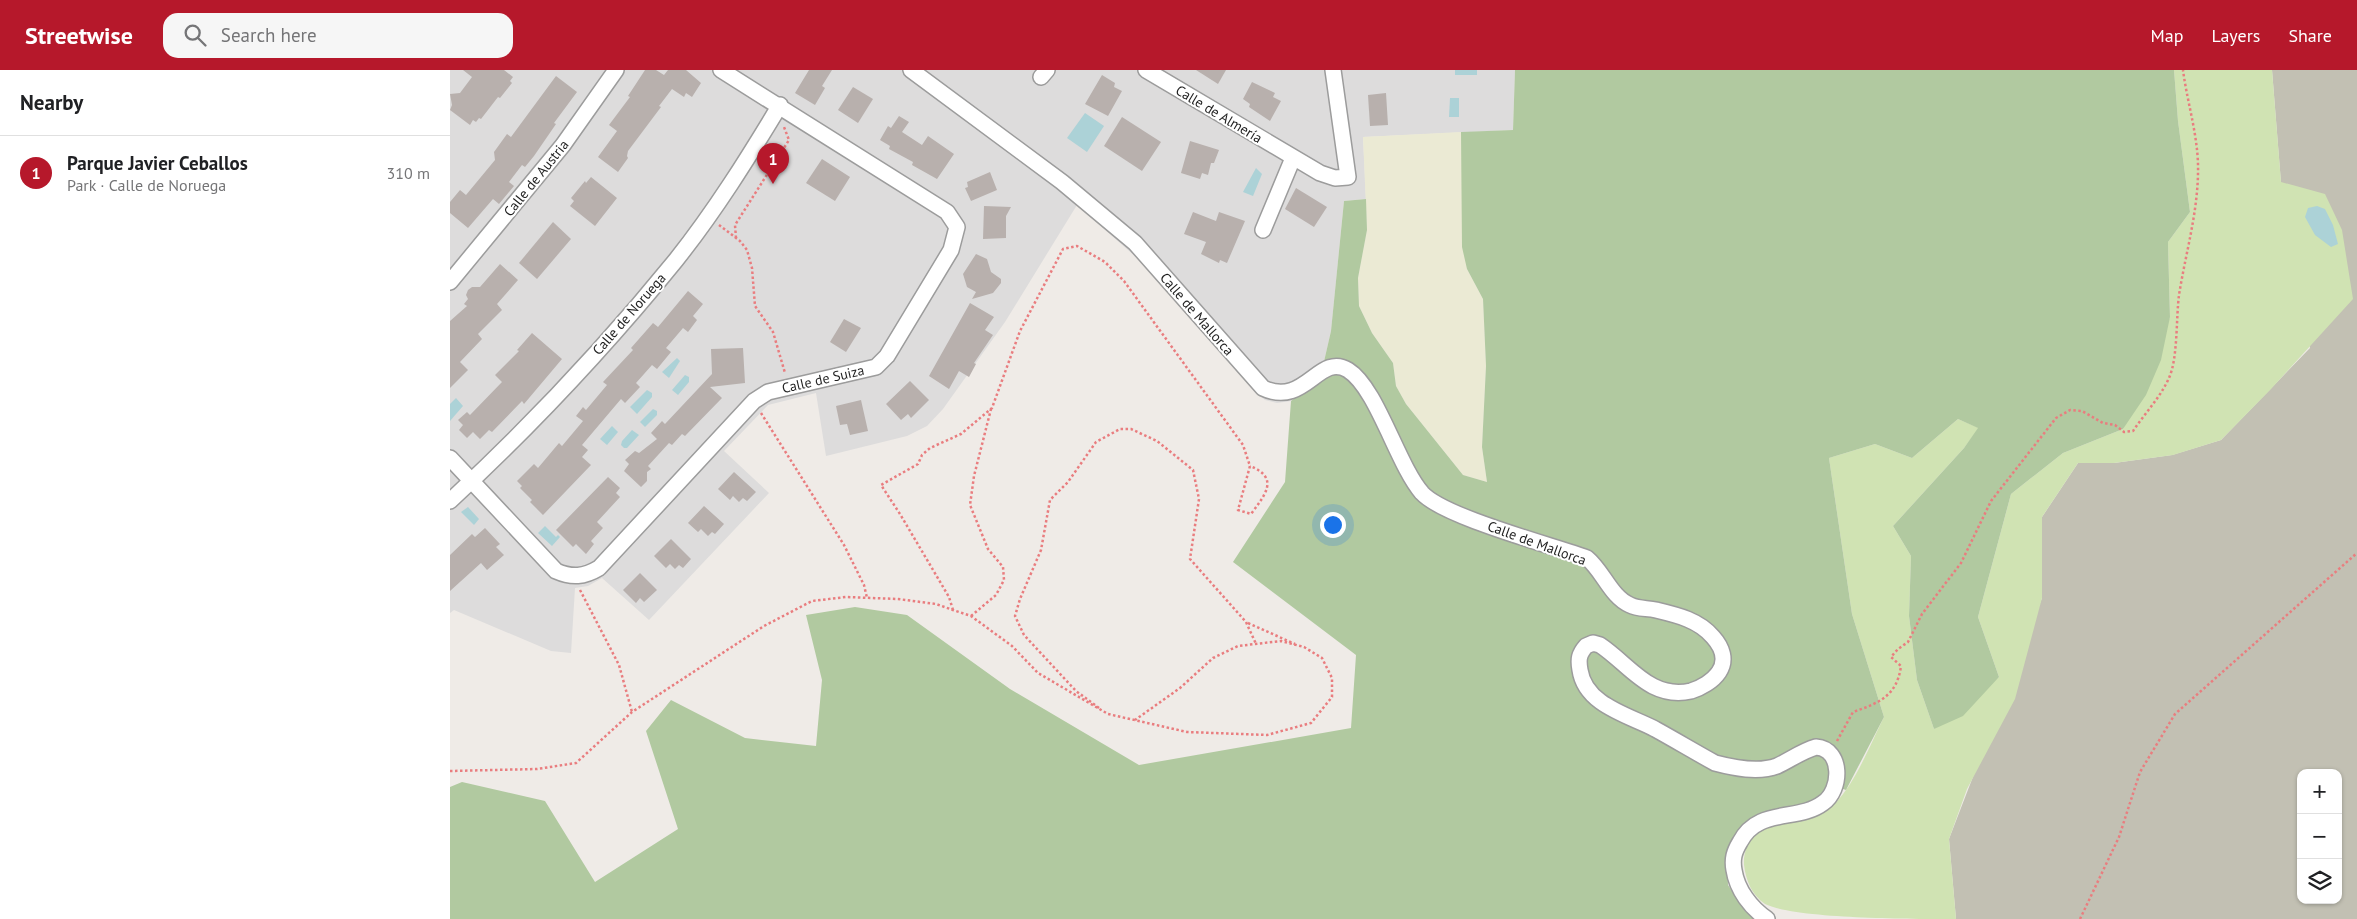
<!DOCTYPE html>
<meta charset="utf-8">
<style>
:root{--surface:#fff;--page:#f6f6f6;--text:#202124;--muted:#757577;--line:#e0e0e0;--accent:#b6182b}
body{margin:0;font-family:"PT Sans",sans-serif;background:var(--page);color:var(--text)}
.controls{position:absolute;right:15px;bottom:15px;display:grid;overflow:hidden;border-radius:10px;box-shadow:0 1px 4px #0004}
.controls button{width:45px;height:45px;display:grid;place-items:center;padding:0;border:0;border-bottom:1px solid var(--line);background:var(--surface);color:var(--text);font:25px sans-serif}
.you{position:absolute;left:882px;top:454px;width:18px;height:18px;margin:-12px;border:4px solid #fff;border-radius:50%;background:#1a73e8;box-shadow:0 0 0 8px #1a73e833}
.badge{display:grid;place-items:center;width:32px;height:32px;border-radius:50%;background:var(--accent);color:#fff;font-size:16px;font-weight:700}
.pin{position:absolute;translate:-50% -41px;filter:drop-shadow(0 1px 2px #0008)}
.pin::after{content:'';position:absolute;top:26px;width:18px;height:15px;background:inherit;clip-path:polygon(0 0,100% 0,50% 100%)}
.list{margin:0;padding:0;list-style:none}
h2{display:flex;justify-content:space-between;align-items:center;height:65px;margin:0;padding:0 20px;font-size:21px}
h2 small{font-size:16px;font-weight:400;color:var(--muted)}
.list li{display:grid;grid-template-columns:32px 1fr auto;gap:15px;align-items:center;box-sizing:border-box;height:75px;padding:0 20px;border-top:1px solid var(--line)}
.list b{display:block;font-size:19px;white-space:nowrap}
.list p{margin:0;font-size:16px;white-space:nowrap;color:var(--muted)}
.list em{font-size:16px;font-style:normal;color:var(--muted)}
.icon{flex:none;width:28px;height:28px;fill:none;stroke:currentColor;stroke-width:2;stroke-linecap:round;stroke-linejoin:round}
.map{position:relative;flex:none;width:1907px;height:849px;overflow:hidden}
header{display:flex;align-items:center;gap:30px;box-sizing:border-box;height:70px;padding:0 25px;background:var(--accent);color:#fff}
header strong{font-size:24px}
nav{display:flex;gap:28px;margin-inline-start:auto;font-size:18px}
.search{width:350px;height:45px;background:var(--page);display:flex;align-items:center;gap:12px;box-sizing:border-box;padding:0 18px;border-radius:15px;color:var(--muted);font-size:19px}
main{display:flex}
aside{flex:1;background:var(--surface)}
.map>svg:first-child{display:block}
.residential{fill:#dddcdc}
.construction{fill:#c2c0b3;fill-rule:evenodd}
.farmland{fill:#ebead4}
.grass{fill:#d0e3b3}
.forest{fill:#b1c9a0}
.water{fill:#acd2d7}
.building{fill:#b8b0ad}
.lines{fill:none;stroke-linecap:round;stroke-linejoin:round}
.minor-casing{stroke:#9c9c9c;stroke-width:18}
.path{stroke:#e97d7f;stroke-width:2.5;stroke-dasharray:2.5 2.5;stroke-linecap:butt}
.minor{stroke:#fff;stroke-width:15}
.labels{text-anchor:middle;stroke-width:4;stroke-linejoin:round;paint-order:stroke}
.street-label{font-size:14px;fill:#1f1f1f;stroke:#fff}
</style>
<header>
<strong>Streetwise</strong>
<div class="search"><svg class="icon" aria-label="search" viewBox="0 0 24 24"><circle cx="10" cy="10" r="6"/><path d="M15 15l6 6"/></svg>Search here</div>
<nav><a>Map</a><a>Layers</a><a>Share</a></nav>
</header>
<main>
<aside>
<h2>Nearby<small></small></h2>
<ul class="list">
<li><span class="badge">1</span><div><b>Parque Javier Ceballos</b><p>Park · Calle de Noruega</p></div><em>310 m</em></li>
</ul>
</aside>
<div class="map">
<svg width="1907" height="849" viewBox="0 0 1907 849">
<rect width="100%" height="100%" fill="#efebe7"/>
<polygon class="residential" points="0,0 1065,0 1063,60 913,67 916,129 894,131 881,261 870,309 841,331 827,333 815,330 803,320 687,188 627,135 555,252 493,339 477,356 457,366 376,386 366,323 318,335 274,381 319,423 199,550 152,508 138,516 125,518 121,583 101,581 4,540 0,543"/>
<path class="construction" d="M 1822,0 L 1907,0 L 1907,849 L 1506,849 L 1499,769 L 1592,528 L 1592,447 L 1628,393 L 1664,393 L 1722,385 L 1771,370 L 1860,278 L 1831,113 ZM 1851,703 L 1888,703 L 1888,830 L 1851,830 Z"/>
<polygon class="farmland" points="1011,62 1017,199 1033,229 1036,296 1032,377 1037,412 1013,405 956,334 946,316 943,293 922,263 909,236 908,208 917,160 913,67"/>
<path class="grass" d="M 1724,0 L 1822,0 L 1831,112 L 1875,124 L 1892,160 L 1903,229 L 1821,319 L 1771,370 L 1723,385 L 1664,393 L 1628,393 L 1592,447 L 1592,528 L 1565,629 L 1517,719 L 1499,769 L 1506,849 C 1465,849 1345,849 1315,834 C 1302,825 1296,811 1294,795 C 1293,784 1298,768 1308,761 C 1325,750 1351,752 1370,744 C 1399,732 1420,674 1434,647 L 1402,544 L 1379,388 L 1425,374 L 1462,388 L 1508,349 L 1529,358 L 1514,378 L 1443,456 L 1461,486 L 1459,546 L 1467,610 L 1484,659 L 1549,607 L 1528,547 L 1561,424 L 1613,383 L 1673,359 L 1720,247 L 1718,172 L 1740,142 L 1728,51 Z"/>
<polygon class="forest" points="1065,0 1724,0 1728,51 1740,142 1718,172 1720,247 1711,290 1696,325 1673,359 1613,383 1561,424 1528,547 1549,607 1513,646 1484,659 1467,610 1459,546 1461,486 1443,456 1514,378 1528,358 1508,349 1462,388 1425,374 1379,388 1402,544 1434,647 1396,720 1379,714 1369,731 1314,744 1277,782 1278,815 1295,841 1309,849 0,849 0,717 12,712 95,731 145,812 228,759 196,661 221,630 295,668 366,676 372,610 356,545 405,537 457,545 560,619 689,695 901,658 906,585 783,492 835,412 841,331 870,309 881,261 894,131 916,129 917,160 908,208 909,236 922,263 943,293 946,316 956,334 1013,405 1037,412 1032,377 1036,296 1033,229 1017,199 1012,177 1011,62 1063,60"/>
<g class="water">
<rect x="1005" y="0" width="22" height="5"/>
<polygon points="1000,28 1009,28 1009,47 999,47"/>
<polygon points="635,43 654,56 637,82 617,68"/>
<polygon points="806,98 812,104 803,126 793,122"/>
<polygon points="1867,136 1875,139 1883,155 1888,174 1881,177 1865,165 1855,147 1858,138"/>
<polygon points="227,288 230,291 219,308 212,302"/>
<polygon points="235,305 239,307 239,312 228,325 222,320"/>
<polygon points="197,320 202,323 202,327 187,344 180,337"/>
<polygon points="6,328 13,336 0,351 0,334"/>
<polygon points="203,339 207,341 207,345 195,357 190,352"/>
<polygon points="162,356 168,362 157,375 150,369"/>
<polygon points="182,360 189,365 177,378 174,378 171,375 172,371"/>
<polygon points="18,437 29,449 24,455 11,442"/>
<polygon points="95,456 106,467 108,465 110,467 102,476 88,463"/>
</g>
<g class="building">
<polygon points="13,0 54,0 63,7 60,11 62,13 50,28 48,27 31,49 29,48 26,52 23,50 20,55 0,40 2,35 0,24 10,23 22,7"/>
<polygon points="195,0 206,0 214,5 218,0 236,0 251,13 242,27 236,23 234,27 222,19 209,36 211,37 178,81 177,86 178,88 168,102 148,87 167,61 159,55 180,27 178,26"/>
<polygon points="359,0 382,0 372,16 375,18 365,35 345,23"/>
<polygon points="746,0 776,0 768,14"/>
<polygon points="652,5 665,13 664,17 672,21 658,46 635,34"/>
<polygon points="106,6 127,22 104,53 106,54 84,86 75,97 72,95 59,112 64,116 49,134 43,129 18,158 0,143 0,132 10,120 16,125 45,90 44,82 57,64 61,67"/>
<polygon points="802,12 825,23 823,27 831,31 820,51 799,37 800,34 793,29"/>
<polygon points="403,17 423,29 408,53 388,40"/>
<polygon points="936,23 938,55 920,56 918,25"/>
<polygon points="449,46 459,52 452,62 472,75 478,66 504,84 487,109 462,95 463,92 439,79 440,76 430,70 438,56 441,58"/>
<polygon points="672,47 711,72 692,101 654,76"/>
<polygon points="740,71 769,80 764,93 761,93 758,105 752,103 750,109 731,103"/>
<polygon points="372,89 400,107 385,131 356,113"/>
<polygon points="540,102 547,120 521,131 515,118 518,117 517,112"/>
<polygon points="141,107 167,128 145,156 120,136 124,131 121,128 135,111 136,113"/>
<polygon points="846,118 877,137 864,157 835,139"/>
<polygon points="534,136 561,137 556,146 556,168 533,169"/>
<polygon points="743,142 766,151 769,142 795,151 777,193 770,190 769,193 751,184 756,172 734,164"/>
<polygon points="103,152 121,169 87,209 69,193"/>
<polygon points="526,184 537,189 541,202 551,209 551,213 543,223 522,229 526,222 517,217 513,204"/>
<polygon points="50,194 68,210 47,234 52,240 28,264 32,269 10,292 18,300 0,318 0,251 17,236 14,234 18,229 16,225 18,220 22,217 30,217"/>
<polygon points="238,221 253,234 243,246 247,250 238,262 233,258 216,278 221,282 207,299 202,295 186,313 190,317 175,333 171,329 132,375 138,380 132,387 141,395 93,445 80,432 82,430 70,418 72,416 67,411 84,394 88,398 109,373 112,376 133,351 126,346 133,337 136,340 157,315 153,312 183,280 181,278 203,253 208,257"/>
<polygon points="520,233 544,247 535,260 543,265 524,293 526,294 519,307 509,301 499,319 479,306"/>
<polygon points="394,249 411,258 396,282 380,272"/>
<polygon points="82,263 112,289 74,334 72,331 42,362 39,360 30,369 23,362 17,368 9,360 13,355 8,350 17,342 20,345 52,312 45,305 69,281 67,280"/>
<polygon points="293,278 295,313 260,317 272,328 235,366 232,364 222,375 219,373 198,396 201,399 197,402 197,411 191,417 174,401 179,394 175,390 185,381 189,383 207,369 201,363 212,351 215,354 262,304 261,279"/>
<polygon points="460,311 479,330 461,348 458,344 451,350 436,334"/>
<polygon points="411,330 418,361 400,365 397,354 390,355 386,336"/>
<polygon points="284,402 306,422 297,431 293,428 289,432 283,426 280,430 268,419"/>
<polygon points="158,407 170,418 166,423 170,427 147,452 153,458 141,471 144,474 136,484 126,474 123,477 106,460"/>
<polygon points="254,436 274,454 265,464 262,462 258,466 251,459 248,462 238,453"/>
<polygon points="35,458 50,474 46,477 54,485 37,500 31,493 0,521 0,485 22,464 25,467"/>
<polygon points="221,469 241,489 233,498 229,495 225,499 220,494 216,498 204,486"/>
<polygon points="190,503 207,520 194,532 190,528 186,533 173,520"/>
</g>
<g class="lines">
<defs>
<g id="minor">
<path d="M 461,0 L 612,112 L 685,173 L 813,318 C 855,338 869,282 898,300 C 927,318 947,394 972,423 C 994,447 1101,475 1137,488 C 1153,501 1161,527 1180,535 C 1188,539 1197,538 1206,540 C 1227,545 1249,550 1263,567 C 1272,577 1277,590 1269,602 C 1263,611 1251,618 1241,621 C 1200,630 1180,595 1150,575 L 1143,573 L 1136,576 C 1129,584 1128,589 1130,600 C 1135,635 1178,645 1205,659 C 1225,670 1245,682 1265,693 C 1284,698 1308,703 1327,696 C 1340,690 1352,681 1366,677 C 1393,679 1392,720 1373,733 C 1348,752 1308,737 1290,772 C 1284,782 1282,789 1284,800 C 1287,820 1301,838 1317,849"/>
<polyline points="696,0 870,103 885,108 898,107 883,0"/>
<polyline points="591,7 597,0"/>
<polyline points="813,160 843,88"/>
<polyline points="0,212 113,75 166,0"/>
<path d="M 0,388 L 106,501 C 122,508 134,507 149,498 L 304,331 L 318,322 L 426,297 L 437,286 L 501,180 L 507,157 L 497,142 L 271,0"/>
<path d="M 0,431 C 81,356 157,275 226,190 C 265,141 298,88 330,35"/>
</g>
</defs>
<use href="#minor" class="minor-casing"/>
<g class="path">
<polyline points="269,155 290,171 297,180 302,198 305,236 323,262 335,303"/>
<polyline points="286,168 285,155 339,70 334,57"/>
<polyline points="311,343 394,475 414,515 417,528"/>
<polyline points="130,520 169,595 182,642"/>
<path d="M 503,540 L 499,527 L 450,444 L 431,415 L 468,394 L 472,385 L 480,378 L 511,364 L 542,338 L 570,261 L 613,179 L 627,176 L 655,192 L 674,211 L 793,375 L 800,396 L 788,440 L 801,444 C 815,425 830,408 800,396"/>
<polyline points="521,546 546,525 554,510 553,497 538,479 520,435 524,406 541,339"/>
<polyline points="798,553 845,574"/>
<polyline points="649,638 626,621 574,565 565,546 570,529 591,480 600,430 618,412 646,372 670,359 681,359 707,371 743,400 749,429 740,489 796,552 806,574"/>
<path d="M 1387,671 L 1403,642 C 1429,633 1447,626 1451,596 L 1441,587 L 1448,579 L 1458,572 L 1472,544 L 1511,493 L 1541,431 L 1606,348 L 1620,340 L 1632,341 L 1653,353 L 1665,355 L 1674,362 L 1683,361 C 1695,343 1710,328 1719,308 C 1728,288 1726,248 1729,225 C 1736,181 1749,139 1748,94 C 1747,62 1737,31 1733,0"/>
<polyline points="0,701 87,699 126,693 182,642 314,556 362,531 396,527 448,529 486,534 503,540 521,546 562,576 588,603 658,644 737,662 817,665 861,653 882,627 882,608 872,588 854,577 831,571 788,576 763,588 730,618 685,650"/>
<polyline points="1630,849 1669,767 1690,702 1725,644 1907,483"/>
</g>
<use href="#minor" class="minor"/>
</g>
<g class="labels">
<g class="street-label">
<text transform="translate(769 44) rotate(31)" y="5">Calle de Almería</text>
<text transform="translate(86 108) rotate(-51)" y="5">Calle de Austria</text>
<text transform="translate(179 244) rotate(-49)" y="5">Calle de Noruega</text>
<text transform="translate(747 244) rotate(49)" y="5">Calle de Mallorca</text>
<text transform="translate(373 309) rotate(-13)" y="5">Calle de Suiza</text>
<text transform="translate(1087 473) rotate(20)" y="5">Calle de Mallorca</text>
</g>
</g>
</svg>
<div class="controls">
<button>+</button>
<button>−</button>
<button><svg class="icon" aria-label="layers" viewBox="0 0 24 24"><path d="M12 4l9 5-9 5-9-5zM3 14l9 5 9-5"/></svg></button>
</div>
<div class="you"></div>
<div class="pin badge" style="left:323px;top:114px">1</div>
</div>
</main>
